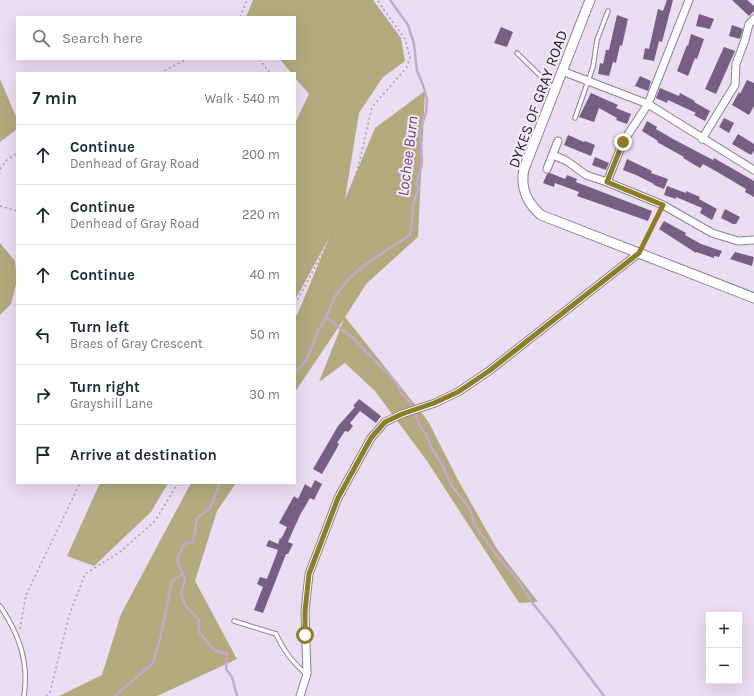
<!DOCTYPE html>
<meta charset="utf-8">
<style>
:root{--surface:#fff;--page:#f6f6f7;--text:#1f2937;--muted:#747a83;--line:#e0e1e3}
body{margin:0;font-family:Karla,sans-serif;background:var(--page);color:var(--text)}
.controls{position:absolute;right:12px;bottom:12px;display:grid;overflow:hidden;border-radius:0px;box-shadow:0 4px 16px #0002}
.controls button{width:36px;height:36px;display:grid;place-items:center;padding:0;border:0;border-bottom:1px solid var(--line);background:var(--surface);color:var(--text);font:20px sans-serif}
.stop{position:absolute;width:12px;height:12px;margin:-9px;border:3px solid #8c7e24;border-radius:50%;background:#fff}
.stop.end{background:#8c7e24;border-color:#fff;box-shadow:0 1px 4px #0008}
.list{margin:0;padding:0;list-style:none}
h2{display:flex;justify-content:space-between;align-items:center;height:52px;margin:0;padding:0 16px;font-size:17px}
h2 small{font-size:13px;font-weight:400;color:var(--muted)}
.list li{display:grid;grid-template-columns:26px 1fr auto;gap:12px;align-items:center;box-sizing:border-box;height:60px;padding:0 16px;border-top:1px solid var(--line)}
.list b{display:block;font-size:15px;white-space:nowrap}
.list p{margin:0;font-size:13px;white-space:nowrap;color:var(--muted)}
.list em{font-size:13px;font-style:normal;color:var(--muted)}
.icon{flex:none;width:22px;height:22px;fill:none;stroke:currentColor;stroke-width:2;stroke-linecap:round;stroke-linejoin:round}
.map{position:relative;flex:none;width:754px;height:696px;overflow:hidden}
.search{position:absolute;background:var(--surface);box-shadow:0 4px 16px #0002;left:16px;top:16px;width:280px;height:44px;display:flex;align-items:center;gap:10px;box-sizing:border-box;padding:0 14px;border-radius:0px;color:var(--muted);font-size:15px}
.panel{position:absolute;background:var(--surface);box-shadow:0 4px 16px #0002;left:16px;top:72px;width:280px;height:412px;border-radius:0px}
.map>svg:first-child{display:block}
.forest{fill:#b3ab7e}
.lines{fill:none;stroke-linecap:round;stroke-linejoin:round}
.stream{stroke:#c3a9d0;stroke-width:2.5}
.building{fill:#775f83}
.service-casing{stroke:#8e8194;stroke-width:5.5}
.minor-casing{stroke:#8e8194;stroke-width:9}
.tertiary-casing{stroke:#8e8194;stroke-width:11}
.path{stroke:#a89daf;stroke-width:1.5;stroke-dasharray:2 3;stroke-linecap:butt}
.service{stroke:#fff;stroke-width:3.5}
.minor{stroke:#fff;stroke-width:7}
.tertiary{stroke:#fff;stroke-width:9}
.route{stroke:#8c7e24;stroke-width:5}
.labels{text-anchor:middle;stroke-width:4;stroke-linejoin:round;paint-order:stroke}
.street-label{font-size:15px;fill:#231e26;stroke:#f6ebfd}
.water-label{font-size:16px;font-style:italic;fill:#674579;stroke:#f6ebfd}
</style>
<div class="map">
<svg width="754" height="696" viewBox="0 0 754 696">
<rect width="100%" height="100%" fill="#ebddf3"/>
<g class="forest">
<polygon points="253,0 373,0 401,38 405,61 383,77 359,113 345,199 375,128 425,91 418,237 367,283 345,317 428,421 458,480 497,549 538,602 519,603 427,461 375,391 345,363 319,382 344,319 295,392 295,317 298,313 329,238 295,300 295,123 309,94 295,78 295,73 291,73 280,59 295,59 295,17 246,17"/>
<polygon points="0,79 17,119 17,129 0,142"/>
<polygon points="0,243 15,261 17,280 11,304 0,315"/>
<polygon points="100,483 168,483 151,512 94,566 67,556"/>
<polygon points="191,483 236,483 217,511 195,581 237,659 157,696 59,696 102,675 121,614"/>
</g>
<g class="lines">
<g class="stream">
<polyline points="326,317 353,338 395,381 402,393 410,403 421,428 426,434 432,449 440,461 452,486 470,509 474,524 498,557 517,579 534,605 552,627 604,696"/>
<path d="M 295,372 C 310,360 310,350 317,333 C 320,327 324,322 326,317 C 330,309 332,302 336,295 C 354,267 384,253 410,235 L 412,222 L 413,206 L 419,187 L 416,184 L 421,168 L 422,161 L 420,132 L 426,112 L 427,99 L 423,85 L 417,71 L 414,44 L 408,25 L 390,0"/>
<polyline points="220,483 210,508 197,518 193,542 184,544 177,560 185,579 181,594 185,605 199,620 199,632 214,650 227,654 226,669 232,677 237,696"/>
<polyline points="115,696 153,663 160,639 172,581 183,574"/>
</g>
</g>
<g class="building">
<polygon points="667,0 673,0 662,42 659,41 654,61 643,59 645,48 649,49 658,9 663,11"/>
<polygon points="732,0 747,0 754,6 754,11 749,16"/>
<polygon points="699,14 714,19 710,29 696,26"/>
<polygon points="617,15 628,19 622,46 620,45 616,63 613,62 609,76 598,74 600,63 603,64 606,50 609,50"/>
<polygon points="732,25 743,29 740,39 729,36"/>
<polygon points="501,27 513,32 507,47 494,43"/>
<polygon points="691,34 704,39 697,59 695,58 688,76 677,71 687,45 688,46"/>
<polygon points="724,47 735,51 716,94 705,89"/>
<polygon points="640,76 651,81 648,91 635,86"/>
<polygon points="747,80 754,83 754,106 749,115 732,105 739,92 740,94"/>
<polygon points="660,88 679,96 680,93 695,101 694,102 710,111 705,121 694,115 696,113 668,100 667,103 656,98"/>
<polygon points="591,93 618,105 616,108 631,114 627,124 616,120 617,118 599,108 594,122 579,117"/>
<polygon points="724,118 734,123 729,133 719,127"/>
<polygon points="647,121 657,127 656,129 673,139 713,160 714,158 754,181 754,197 745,192 746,189 719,173 703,164 700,168 683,158 684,157 657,142 658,141 642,131"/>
<polygon points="738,134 754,144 754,151 751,155 732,144"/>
<polygon points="568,135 584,142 585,141 595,145 591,156 564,145"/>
<polygon points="595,157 609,163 606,170 592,165"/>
<polygon points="627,159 652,171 651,173 668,179 664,189 654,185 654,184 636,175 623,170"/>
<polygon points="550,173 565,179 567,175 577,179 576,182 652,211 648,221 577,196 579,192 555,183 554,187 543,183 547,174"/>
<polygon points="667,186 686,193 686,191 700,197 699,199 717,209 712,220 700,213 702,208 676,197 676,199 664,195"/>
<polygon points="725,209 740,217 736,224 733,224 721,218"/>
<polygon points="664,221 686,233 685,235 701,244 722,251 719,257 714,256 714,258 696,252 696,253 659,229"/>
<polygon points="735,252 754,257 752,266 730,259"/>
<polygon points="359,399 381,416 376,423 360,411 350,423 353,426 348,432 345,431 337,443 339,443 337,448 322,474 313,469 338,426 355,407 353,406"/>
<polygon points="315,480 322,484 314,500 310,498 300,515 288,542 293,544 288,554 286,554 263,613 254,610 263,587 257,584 260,577 267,579 278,550 266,546 269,540 278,544 280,538 281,539 287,527 279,523 294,496 298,499 305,484 311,488"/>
</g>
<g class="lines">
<defs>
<g id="service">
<polyline points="517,53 554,89"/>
<polyline points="575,118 593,67 597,40 608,11"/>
<path d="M 0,606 C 19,634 29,661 24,696"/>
<path d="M 234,621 L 276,634 C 283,650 293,663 306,674"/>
</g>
<g id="minor">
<polyline points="562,71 648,104 754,170"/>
<polyline points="702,139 735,85 736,64 745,40 749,24 754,19"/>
<polyline points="553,155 567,161 586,175 607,182 663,205 712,233 738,241 754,240"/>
<polyline points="547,169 558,141"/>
<polyline points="607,182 623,142 648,104 689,0"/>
<polyline points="300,696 307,674 305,611 309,574 338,498 371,438 385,422 402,414 435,403 458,392 489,371 639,253"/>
</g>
<path id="tertiary" d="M 590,0 L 524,169 C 520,187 527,203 541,215 L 754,298"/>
</defs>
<use href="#service" class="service-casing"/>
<use href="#minor" class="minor-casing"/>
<use href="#tertiary" class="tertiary-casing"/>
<g class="path">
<polyline points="240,17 247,0"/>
<polyline points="259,59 270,73"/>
<polyline points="160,73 187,59"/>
<polyline points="0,169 7,160 17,153"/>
<polyline points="0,206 17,211"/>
<polyline points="643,246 660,212"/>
<polyline points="295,304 304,288 344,212 359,164 372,107 407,67 410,57 405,39 377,0"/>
<polyline points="20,629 26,595 80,483"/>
<polyline points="46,696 50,692 69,616 85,574 120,552 155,521 178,483"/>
</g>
<use href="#service" class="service"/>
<use href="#minor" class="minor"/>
<use href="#tertiary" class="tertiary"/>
</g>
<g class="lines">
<polyline class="route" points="305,635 305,611 309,574 338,498 371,438 385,422 402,414 434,403 458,392 489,371 639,253 663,205 607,182 623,142"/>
</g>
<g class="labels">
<g class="street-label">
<text transform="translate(538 99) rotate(-70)" y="5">DYKES OF GRAY ROAD</text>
</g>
<g class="water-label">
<text transform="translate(407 156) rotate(-83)" y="6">Lochee Burn</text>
</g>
</g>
</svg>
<div class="controls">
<button>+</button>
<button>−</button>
</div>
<div class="stop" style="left:305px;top:635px"></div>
<div class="stop end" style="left:623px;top:142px"></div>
<div class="search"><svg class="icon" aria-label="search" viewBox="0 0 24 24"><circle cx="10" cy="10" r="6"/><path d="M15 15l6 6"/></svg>Search here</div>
<section class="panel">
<h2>7 min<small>Walk · 540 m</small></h2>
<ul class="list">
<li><svg class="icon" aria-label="ahead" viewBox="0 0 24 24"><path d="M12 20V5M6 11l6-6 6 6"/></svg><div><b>Continue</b><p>Denhead of Gray Road</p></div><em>200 m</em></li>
<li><svg class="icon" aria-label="ahead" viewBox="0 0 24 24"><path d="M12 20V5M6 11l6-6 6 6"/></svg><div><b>Continue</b><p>Denhead of Gray Road</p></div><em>220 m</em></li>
<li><svg class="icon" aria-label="ahead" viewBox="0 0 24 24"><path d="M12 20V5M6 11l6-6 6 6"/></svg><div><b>Continue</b></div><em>40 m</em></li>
<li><svg class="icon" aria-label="left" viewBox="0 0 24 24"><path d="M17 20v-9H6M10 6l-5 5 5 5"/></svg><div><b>Turn left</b><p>Braes of Gray Crescent</p></div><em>50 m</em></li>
<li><svg class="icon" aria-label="right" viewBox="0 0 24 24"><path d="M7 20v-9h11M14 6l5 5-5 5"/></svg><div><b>Turn right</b><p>Grayshill Lane</p></div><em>30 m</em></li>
<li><svg class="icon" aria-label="arrive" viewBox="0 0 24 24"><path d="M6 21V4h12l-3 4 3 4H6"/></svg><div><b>Arrive at destination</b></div></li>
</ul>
</section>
</div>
